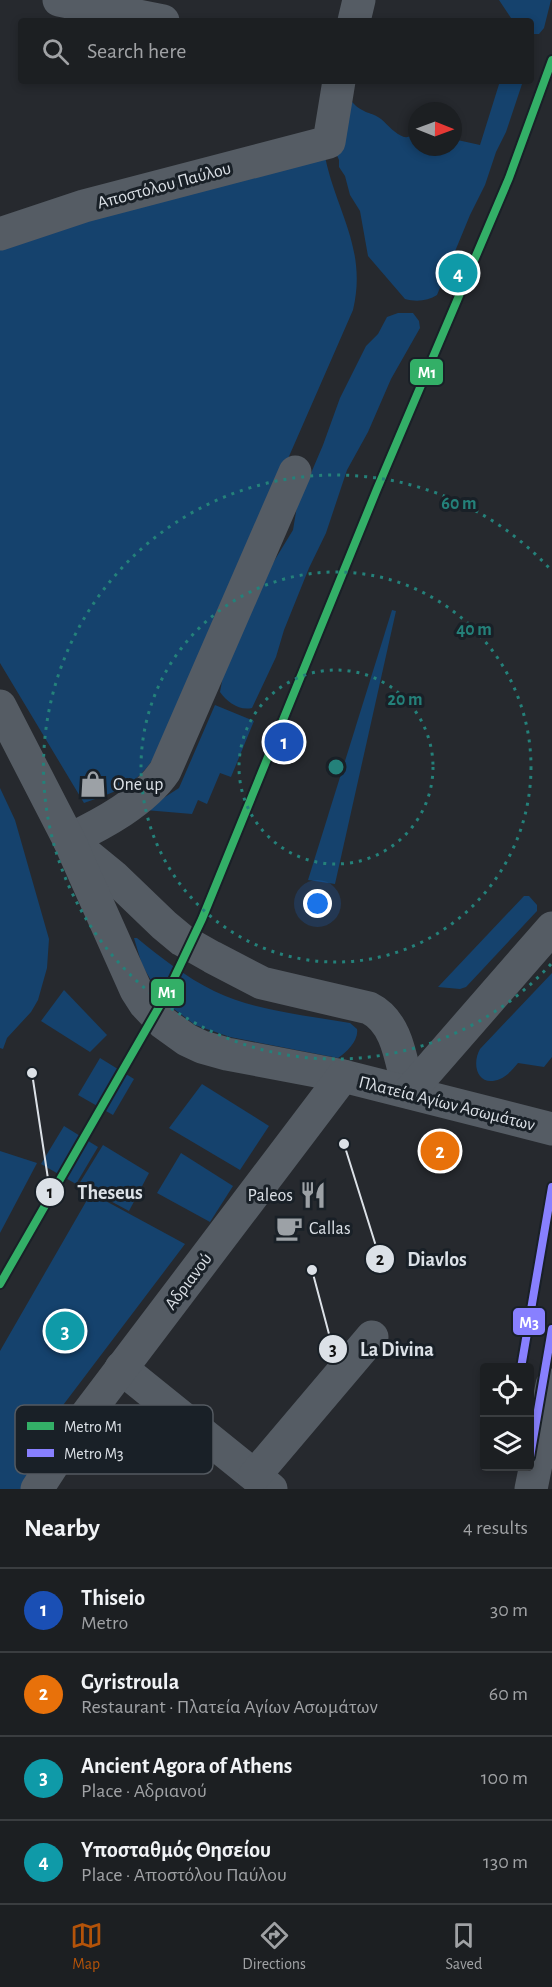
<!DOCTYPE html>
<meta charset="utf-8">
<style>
:root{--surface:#1c1f22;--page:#292c2f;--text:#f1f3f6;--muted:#a0a2a5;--line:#3a3d40;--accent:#b45309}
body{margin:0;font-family:"Alegreya Sans",sans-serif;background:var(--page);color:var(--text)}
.controls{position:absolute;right:18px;bottom:18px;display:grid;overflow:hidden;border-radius:6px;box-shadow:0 3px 9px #0003}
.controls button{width:54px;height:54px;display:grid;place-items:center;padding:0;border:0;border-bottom:2px solid var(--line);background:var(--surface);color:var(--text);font:30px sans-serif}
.compass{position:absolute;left:408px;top:102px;width:54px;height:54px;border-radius:50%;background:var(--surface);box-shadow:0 3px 9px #0003;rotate:91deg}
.you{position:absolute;left:318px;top:904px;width:21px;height:21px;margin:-15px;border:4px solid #fff;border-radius:50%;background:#1a73e8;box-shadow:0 0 0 9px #1a73e833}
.badge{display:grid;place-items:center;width:39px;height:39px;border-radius:50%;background:var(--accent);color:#fff;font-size:20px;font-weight:700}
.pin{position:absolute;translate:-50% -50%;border:3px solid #fff;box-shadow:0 2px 6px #0006}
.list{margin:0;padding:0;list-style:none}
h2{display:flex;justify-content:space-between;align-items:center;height:78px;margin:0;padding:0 24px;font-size:26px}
h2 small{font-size:20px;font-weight:400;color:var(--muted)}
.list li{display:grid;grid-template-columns:39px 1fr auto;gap:18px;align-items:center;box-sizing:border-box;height:84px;padding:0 24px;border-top:2px solid var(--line)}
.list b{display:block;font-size:22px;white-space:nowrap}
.list p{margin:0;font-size:20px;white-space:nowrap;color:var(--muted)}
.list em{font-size:20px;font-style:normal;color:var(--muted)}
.icon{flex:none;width:33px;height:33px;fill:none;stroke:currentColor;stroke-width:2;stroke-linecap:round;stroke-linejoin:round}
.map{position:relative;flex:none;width:552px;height:1489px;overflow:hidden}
.search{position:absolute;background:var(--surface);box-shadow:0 3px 9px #0003;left:18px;right:18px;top:18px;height:66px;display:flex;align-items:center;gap:15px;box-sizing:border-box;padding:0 21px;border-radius:6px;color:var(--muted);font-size:22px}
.sheet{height:414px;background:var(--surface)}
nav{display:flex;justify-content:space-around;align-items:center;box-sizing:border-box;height:84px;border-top:2px solid var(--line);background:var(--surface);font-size:16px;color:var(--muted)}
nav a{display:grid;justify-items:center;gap:3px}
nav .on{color:var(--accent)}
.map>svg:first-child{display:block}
.green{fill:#15426d}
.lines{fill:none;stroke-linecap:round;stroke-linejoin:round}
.minor{stroke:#555c64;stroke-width:33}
.metro-1-casing{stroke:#192027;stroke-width:12}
.metro-2-casing{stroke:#192027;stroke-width:12}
.metro-1{stroke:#33af67;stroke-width:8}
.metro-2{stroke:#8880ff;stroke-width:8}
.ring{fill:none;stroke:#24817a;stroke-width:3;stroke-dasharray:3 6}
.labels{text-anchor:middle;stroke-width:6;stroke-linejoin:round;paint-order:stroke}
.street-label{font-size:18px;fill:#dce1e7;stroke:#192027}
.poi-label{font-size:18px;fill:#dce1e7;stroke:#192027;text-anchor:start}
.key{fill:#192027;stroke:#545a61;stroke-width:1.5}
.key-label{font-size:16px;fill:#dce1e7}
.centre{fill:#24817a;stroke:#192027;stroke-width:3}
.ring-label{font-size:18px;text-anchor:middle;font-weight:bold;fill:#24817a;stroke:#192027;stroke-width:6;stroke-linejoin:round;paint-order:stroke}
.leader{fill:none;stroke:#dce1e7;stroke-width:2}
.callout-dot{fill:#dce1e7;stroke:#192027;stroke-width:2}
.mark-label{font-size:18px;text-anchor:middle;font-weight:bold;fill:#111}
.callout-label{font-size:20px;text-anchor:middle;font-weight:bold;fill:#dce1e7;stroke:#192027;stroke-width:6;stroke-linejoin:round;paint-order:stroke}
.line-badge{stroke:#192027;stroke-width:2}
.badge-label{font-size:16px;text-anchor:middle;font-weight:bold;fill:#fff}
</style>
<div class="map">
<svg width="552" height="1489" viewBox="0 0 552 1489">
<rect width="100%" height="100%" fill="#26292e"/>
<g class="green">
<polygon points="499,0 551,0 544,28 539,34 531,34 531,21 513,21"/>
<path d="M 500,81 L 523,81 L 506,132 L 496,152 L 485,185 L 470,215 L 437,295 C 428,301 416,302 405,299 L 368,256 L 360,211 L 350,195 L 345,176 L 339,167 L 339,160 L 336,153 L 352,102 C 363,114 372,112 381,119 C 388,125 395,134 404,137 C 410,138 414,134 417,131 L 417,147 L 453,147 L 453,139 L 480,145 Z"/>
<path d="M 324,151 C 334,209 368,247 353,310 L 165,740 C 142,781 128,788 84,803 L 0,663 L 0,244 Z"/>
<path d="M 398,313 L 413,313 L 419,321 L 420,328 L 391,379 L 368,432 L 347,470 L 326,533 L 309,568 L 284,630 L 276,657 L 252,708 C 239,711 227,702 220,692 L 223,676 L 265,576 L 293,530 L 297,506 L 323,445 L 340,398 L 366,346 L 378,334 L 387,317 Z"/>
<polygon points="392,610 396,611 335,884 308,880"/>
<polygon points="215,705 254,721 231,777 220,773 207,804 198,800 192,814 145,810 179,788"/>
<polygon points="0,788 15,820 49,939 47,968 38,1000 31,1012 7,1038 3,1049 0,1048"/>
<polygon points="524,896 529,896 537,905 537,911 466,987 460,989 438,987"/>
<path d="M 134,938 L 137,938 C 161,958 186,977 214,991 C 255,1011 305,1015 350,1023 L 357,1029 C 359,1040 347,1052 338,1058 L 230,1037 L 195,1025 L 174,1009 L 159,994 L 142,965 Z"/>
<path d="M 552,973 L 552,1057 L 544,1067 L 518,1063 C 513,1069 507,1076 500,1079 C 478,1088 471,1065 480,1049 Z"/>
<polygon points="64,990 107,1035 90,1052 41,1021"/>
<polygon points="100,1058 134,1079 113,1115 78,1095"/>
<polygon points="202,1084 269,1126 240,1170 169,1128"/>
<polygon points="64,1126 98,1147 76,1184 41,1164"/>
<polygon points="103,1145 149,1173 129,1211 79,1184"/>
<polygon points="0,1151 37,1163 0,1233"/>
<polygon points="181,1153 233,1186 210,1222 157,1193"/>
<polygon points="91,1193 185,1244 45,1429 22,1489 0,1489 0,1351"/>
</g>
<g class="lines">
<g class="minor">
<polyline points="59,0 163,21"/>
<polyline points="354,21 359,0"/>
<polyline points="0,234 84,206 329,142 339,81"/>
<path d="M 295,472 L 165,771 C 144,802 102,824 69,840 L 113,876 L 164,925 L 182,940 L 212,957 L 262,983 L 369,1008 C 399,1023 401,1063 409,1092"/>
<polyline points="0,706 69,840 136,990 145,1004 162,1022 187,1040 202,1047 227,1054 343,1076 552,1129"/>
<polyline points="409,1092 552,928"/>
<polyline points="121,1368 271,1489"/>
<polyline points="255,1475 372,1337"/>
<polyline points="37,1489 78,1426 343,1076"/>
<polyline points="531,1489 552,1385"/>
</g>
<defs>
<polyline id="metro-1" points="0,1284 167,993 202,919 377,489 509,178 552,60"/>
<g id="metro-2">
<polyline points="521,1368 552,1187"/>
<polyline points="530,1457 552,1329"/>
</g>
</defs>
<use href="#metro-1" class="metro-1-casing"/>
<use href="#metro-2" class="metro-2-casing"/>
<use href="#metro-1" class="metro-1"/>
<use href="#metro-2" class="metro-2"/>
</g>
<g class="ring">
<circle cx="336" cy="767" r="97"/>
<circle cx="336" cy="767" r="195"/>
<path d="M551 964A292 292 0 1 1 551 570"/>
</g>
<defs>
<symbol id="shop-bare" viewBox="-9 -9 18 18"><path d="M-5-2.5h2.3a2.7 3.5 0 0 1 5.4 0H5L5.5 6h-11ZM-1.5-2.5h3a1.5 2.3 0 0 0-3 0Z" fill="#9ca1a6" stroke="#192027" stroke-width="2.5" paint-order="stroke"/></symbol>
<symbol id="restaurant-bare" viewBox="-9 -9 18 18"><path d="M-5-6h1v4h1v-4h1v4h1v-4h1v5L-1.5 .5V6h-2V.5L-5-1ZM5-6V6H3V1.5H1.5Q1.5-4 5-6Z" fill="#9ca1a6" stroke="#192027" stroke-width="2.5" paint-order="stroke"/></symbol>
<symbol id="cafe-bare" viewBox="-9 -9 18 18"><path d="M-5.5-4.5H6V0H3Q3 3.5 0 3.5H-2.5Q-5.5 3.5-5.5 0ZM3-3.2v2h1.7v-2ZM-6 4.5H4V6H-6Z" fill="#9ca1a6" stroke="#192027" stroke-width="2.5" paint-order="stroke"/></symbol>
</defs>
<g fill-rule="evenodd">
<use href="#shop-bare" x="74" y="765" width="38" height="38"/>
<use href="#restaurant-bare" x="294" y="1176" width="38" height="38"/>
<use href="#cafe-bare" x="270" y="1209" width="38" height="38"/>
</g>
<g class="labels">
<g class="street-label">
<text transform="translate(164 185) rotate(-15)" y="6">Αποστόλου Παύλου</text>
<text transform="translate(447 1103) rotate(14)" y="6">Πλατεία Αγίων Ασωμάτων</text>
<text transform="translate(188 1281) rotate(-53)" y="6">Αδριανού</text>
</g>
<g class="poi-label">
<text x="113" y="790">One up</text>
<text x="293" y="1201" text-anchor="end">Paleos</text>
<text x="309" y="1234">Callas</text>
</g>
</g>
<rect x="15" y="1405" width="198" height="69" rx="9" class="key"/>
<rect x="27" y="1422" width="27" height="8" fill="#33af67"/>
<rect x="27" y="1449" width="27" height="8" fill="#8880ff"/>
<g class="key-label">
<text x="64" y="1432">Metro Μ1</text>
<text x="64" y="1459">Metro Μ3</text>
</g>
<circle cx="336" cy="767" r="9" class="centre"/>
<g class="ring-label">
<text x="459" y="509">60 m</text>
<text x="474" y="635">40 m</text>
<text x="405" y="705">20 m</text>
</g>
<path class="leader" d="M32 1073L50 1192M344 1144L380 1259M312 1270L333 1349"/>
<g class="callout-dot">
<circle cx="32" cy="1073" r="6"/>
<circle cx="344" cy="1144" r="6"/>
<circle cx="312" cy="1270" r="6"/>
<circle cx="50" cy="1192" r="15"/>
<circle cx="380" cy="1259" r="15"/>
<circle cx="333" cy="1349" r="15"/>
</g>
<g class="mark-label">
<text x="50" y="1198">1</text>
<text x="380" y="1265">2</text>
<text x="333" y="1355">3</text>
</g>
<g class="callout-label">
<text x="110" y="1199">Theseus</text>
<text x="437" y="1266">Diavlos</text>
<text x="397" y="1356">La Divina</text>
</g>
<g class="line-badge">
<rect x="409" y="358" width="35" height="28" rx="6" fill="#33af67"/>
<rect x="150" y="978" width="35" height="29" rx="6" fill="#33af67"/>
<rect x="512" y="1307" width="34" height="29" rx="6" fill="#8880ff"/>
</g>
<g class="badge-label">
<text x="427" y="378">Μ1</text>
<text x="167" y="998">Μ1</text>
<text x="529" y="1328">Μ3</text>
</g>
</svg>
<div class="controls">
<button><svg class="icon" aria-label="locate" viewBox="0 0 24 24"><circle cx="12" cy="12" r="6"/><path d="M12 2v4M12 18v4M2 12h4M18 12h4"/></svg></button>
<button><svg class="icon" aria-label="layers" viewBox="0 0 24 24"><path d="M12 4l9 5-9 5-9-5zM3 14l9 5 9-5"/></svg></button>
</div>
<svg class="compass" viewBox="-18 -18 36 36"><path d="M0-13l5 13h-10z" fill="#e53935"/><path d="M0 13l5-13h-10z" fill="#a0a2a5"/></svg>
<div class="you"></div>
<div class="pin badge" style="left:284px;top:742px;background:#1a4fb4">1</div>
<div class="pin badge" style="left:440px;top:1151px;background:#e8710a">2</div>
<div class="pin badge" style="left:65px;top:1331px;background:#0f9aa8">3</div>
<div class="pin badge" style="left:458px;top:273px;background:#0f9aa8">4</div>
<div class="search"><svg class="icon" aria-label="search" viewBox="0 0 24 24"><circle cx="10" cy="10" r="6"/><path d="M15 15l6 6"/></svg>Search here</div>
</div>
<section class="sheet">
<h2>Nearby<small>4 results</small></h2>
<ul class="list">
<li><span class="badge" style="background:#1a4fb4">1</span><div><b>Thiseio</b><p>Metro</p></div><em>30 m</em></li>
<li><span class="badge" style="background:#e8710a">2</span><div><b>Gyristroula</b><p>Restaurant · Πλατεία Αγίων Ασωμάτων</p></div><em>60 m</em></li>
<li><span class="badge" style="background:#0f9aa8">3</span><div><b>Ancient Agora of Athens</b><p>Place · Αδριανού</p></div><em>100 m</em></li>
<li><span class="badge" style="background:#0f9aa8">4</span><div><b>Υποσταθμός Θησείου</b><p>Place · Αποστόλου Παύλου</p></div><em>130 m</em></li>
</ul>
</section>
<nav>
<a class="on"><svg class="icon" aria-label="map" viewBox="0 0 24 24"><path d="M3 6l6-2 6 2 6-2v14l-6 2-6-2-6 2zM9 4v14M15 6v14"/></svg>Map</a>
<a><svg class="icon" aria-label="directions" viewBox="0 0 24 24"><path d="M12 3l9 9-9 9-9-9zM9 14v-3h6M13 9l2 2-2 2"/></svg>Directions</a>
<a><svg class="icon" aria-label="saved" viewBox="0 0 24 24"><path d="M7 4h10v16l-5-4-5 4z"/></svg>Saved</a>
</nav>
